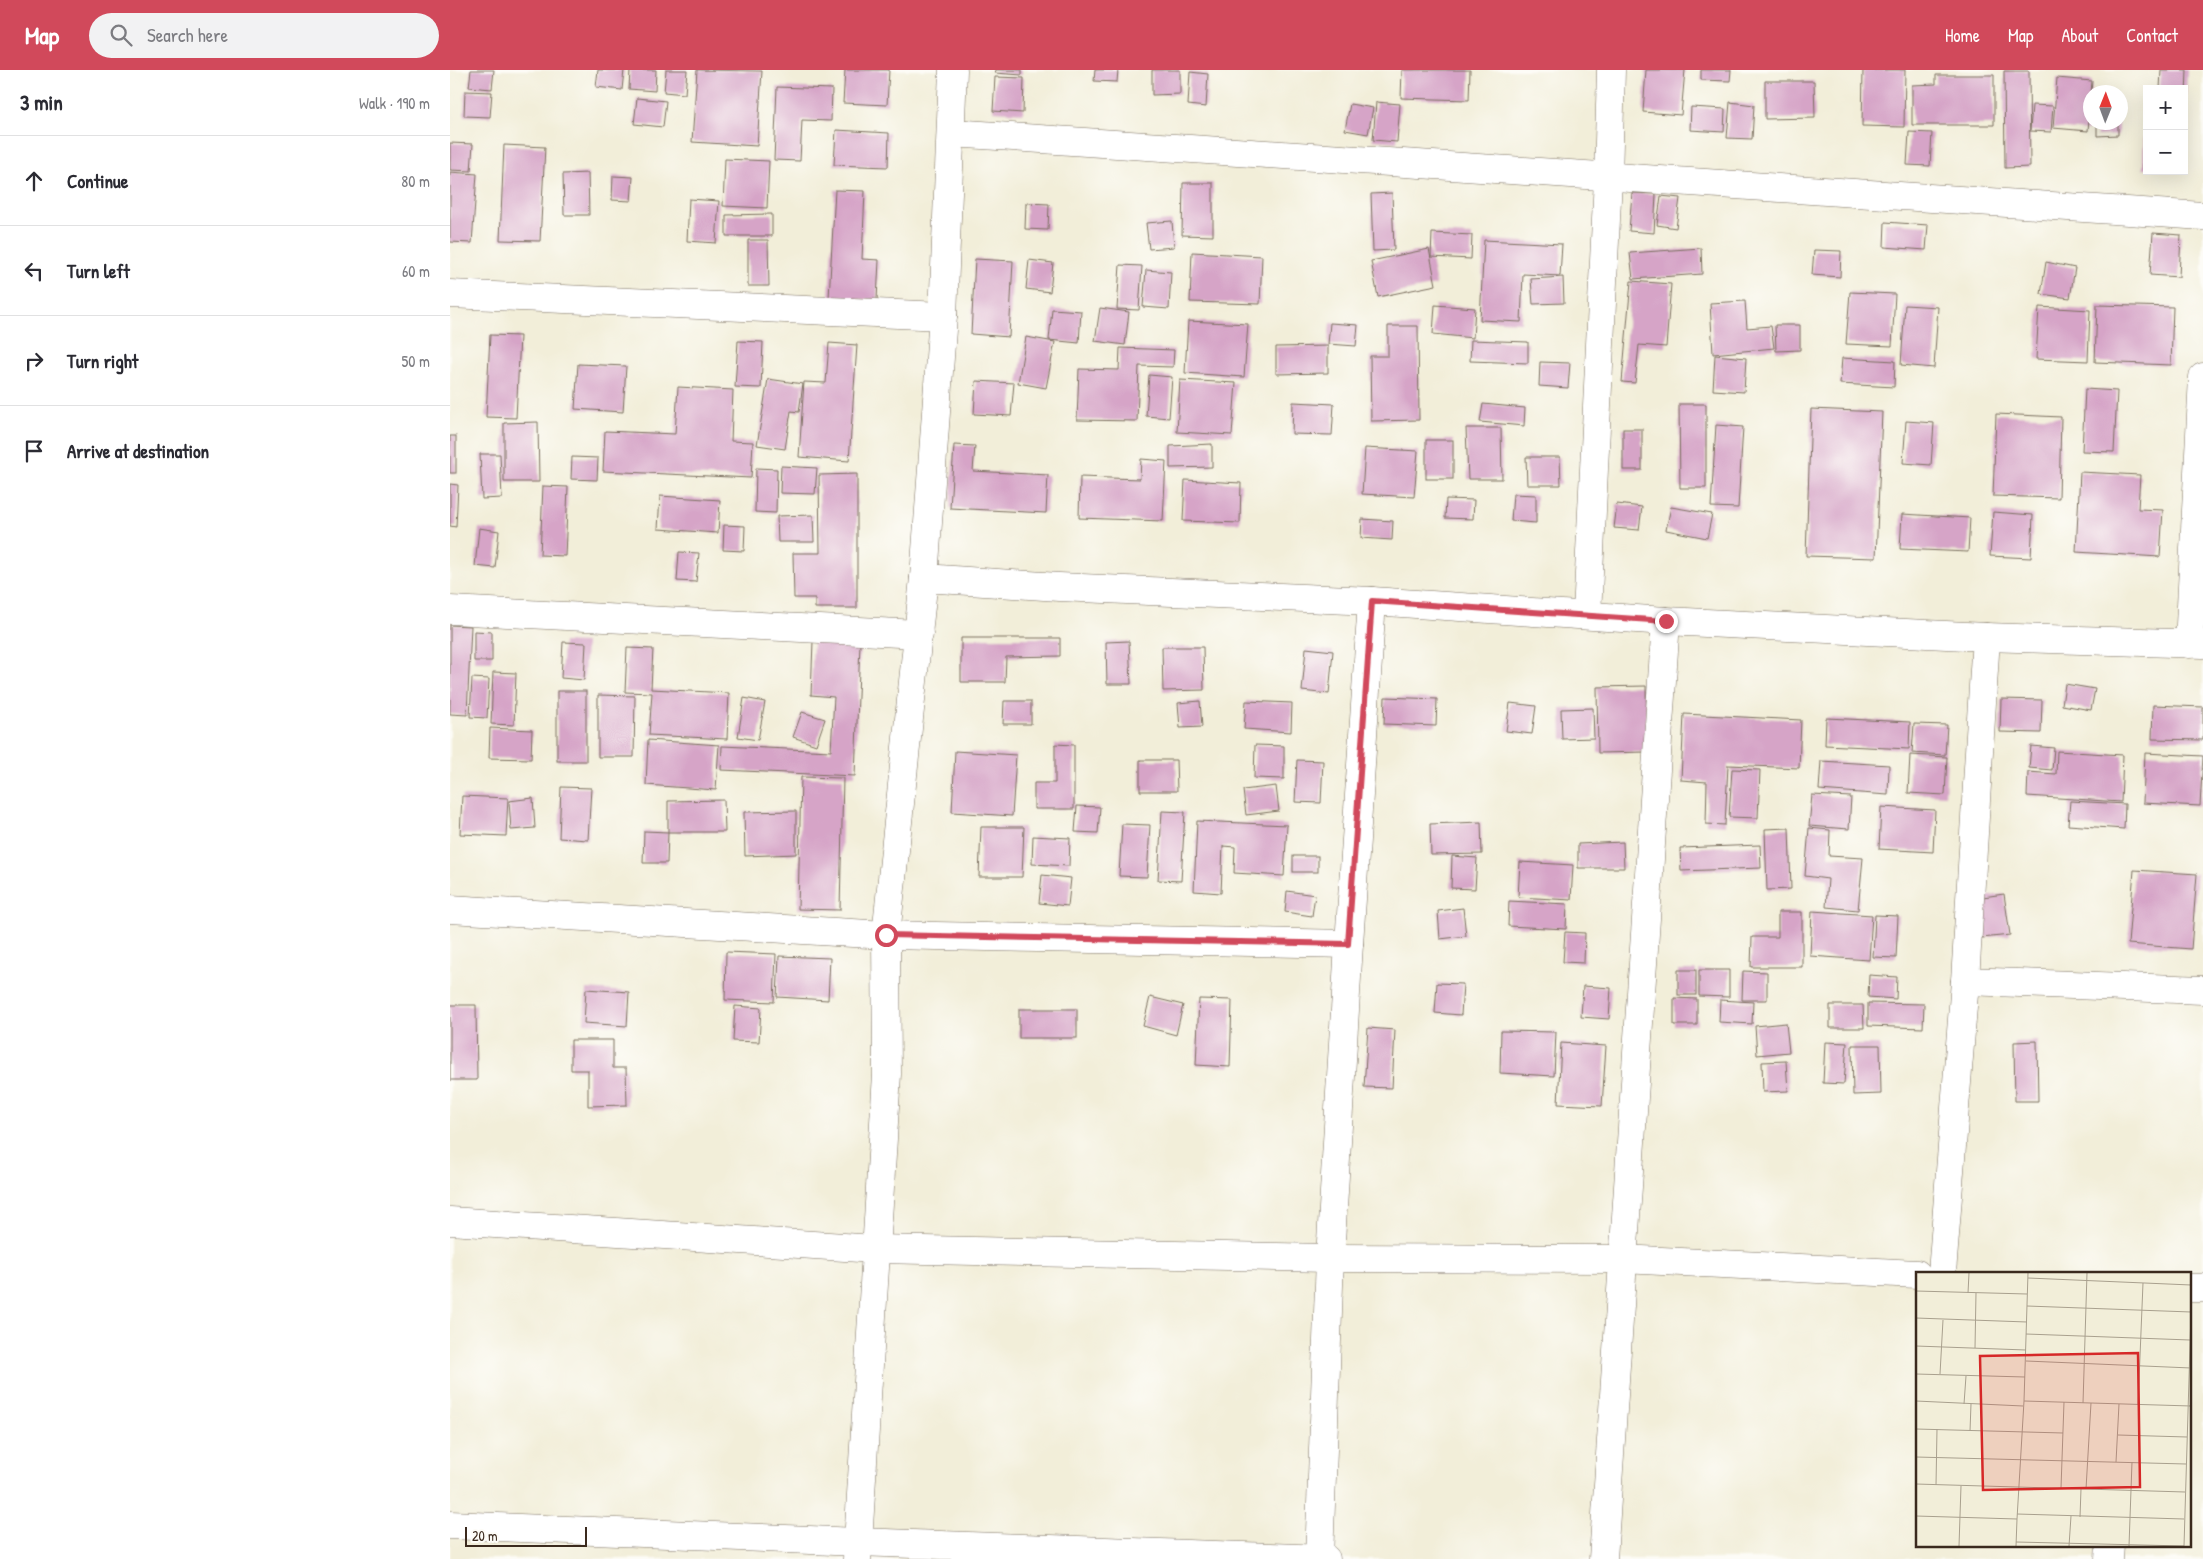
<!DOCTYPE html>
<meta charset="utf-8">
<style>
:root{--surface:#fff;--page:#f2f2f3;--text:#2b2b33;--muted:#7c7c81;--line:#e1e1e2;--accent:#d1495b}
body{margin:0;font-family:"Patrick Hand",sans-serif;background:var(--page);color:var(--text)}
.controls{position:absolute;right:15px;top:15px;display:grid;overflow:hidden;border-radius:0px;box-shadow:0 5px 20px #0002}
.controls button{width:45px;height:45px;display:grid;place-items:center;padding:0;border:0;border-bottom:1px solid var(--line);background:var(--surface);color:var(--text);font:25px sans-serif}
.compass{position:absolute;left:1633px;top:15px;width:45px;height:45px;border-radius:50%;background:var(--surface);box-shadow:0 5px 20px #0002;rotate:1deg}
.scale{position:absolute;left:15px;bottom:12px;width:122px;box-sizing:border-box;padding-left:5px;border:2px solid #3b2a1e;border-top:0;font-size:14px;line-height:18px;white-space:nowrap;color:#3b2a1e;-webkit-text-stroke:4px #fdfcf7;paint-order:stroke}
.stop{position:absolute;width:15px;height:15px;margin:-11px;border:4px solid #d1495b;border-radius:50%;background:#fff}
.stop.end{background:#d1495b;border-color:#fff;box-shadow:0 1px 5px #0008}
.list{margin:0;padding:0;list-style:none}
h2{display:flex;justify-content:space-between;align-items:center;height:65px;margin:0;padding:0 20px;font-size:21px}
h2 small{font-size:16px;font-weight:400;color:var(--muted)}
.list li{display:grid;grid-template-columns:32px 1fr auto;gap:15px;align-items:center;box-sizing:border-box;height:90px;padding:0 20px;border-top:1px solid var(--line)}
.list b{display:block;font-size:19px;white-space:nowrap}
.list em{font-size:16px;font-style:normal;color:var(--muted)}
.icon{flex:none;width:28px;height:28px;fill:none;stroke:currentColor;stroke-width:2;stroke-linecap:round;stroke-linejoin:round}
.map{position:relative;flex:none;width:1753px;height:1489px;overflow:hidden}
header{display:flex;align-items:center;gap:30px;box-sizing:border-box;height:70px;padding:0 25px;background:var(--accent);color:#fff}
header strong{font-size:24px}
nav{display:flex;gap:28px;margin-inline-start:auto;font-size:18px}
.search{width:350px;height:45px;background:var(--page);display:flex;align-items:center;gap:12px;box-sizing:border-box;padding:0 18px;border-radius:28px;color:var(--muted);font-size:19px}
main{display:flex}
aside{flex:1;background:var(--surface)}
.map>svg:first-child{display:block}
.building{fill:#d6a4c7}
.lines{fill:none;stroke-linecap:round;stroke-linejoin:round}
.minor-casing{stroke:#7b6f5f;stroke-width:29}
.tertiary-casing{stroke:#7b6f5f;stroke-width:29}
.minor{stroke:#fff;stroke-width:28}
.tertiary{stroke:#fff;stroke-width:28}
.route{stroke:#d1495b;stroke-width:6}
.inset-road{fill:none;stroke:#a9a08e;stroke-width:1}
.view{fill:#d62828;fill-opacity:0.15;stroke:#d62828;stroke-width:2.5}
.inset-edge{fill:none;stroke:#3b2a1e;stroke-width:2.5}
</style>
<header>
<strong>Map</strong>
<div class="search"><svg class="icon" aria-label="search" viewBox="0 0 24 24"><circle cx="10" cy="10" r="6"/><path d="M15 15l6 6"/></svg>Search here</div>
<nav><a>Home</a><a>Map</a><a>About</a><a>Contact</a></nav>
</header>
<main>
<aside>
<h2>3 min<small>Walk · 190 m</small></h2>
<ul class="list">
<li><svg class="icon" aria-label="ahead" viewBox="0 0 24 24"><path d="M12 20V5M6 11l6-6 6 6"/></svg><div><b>Continue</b></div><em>80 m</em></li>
<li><svg class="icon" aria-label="left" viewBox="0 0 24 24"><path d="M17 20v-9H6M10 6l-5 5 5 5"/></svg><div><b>Turn left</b></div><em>60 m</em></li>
<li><svg class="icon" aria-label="right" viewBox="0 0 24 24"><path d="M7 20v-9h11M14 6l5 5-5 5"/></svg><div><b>Turn right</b></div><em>50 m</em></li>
<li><svg class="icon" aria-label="arrive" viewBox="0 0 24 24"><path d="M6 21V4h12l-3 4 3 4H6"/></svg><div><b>Arrive at destination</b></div></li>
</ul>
</aside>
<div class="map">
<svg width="1753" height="1489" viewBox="0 0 1753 1489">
<rect width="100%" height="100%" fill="#fdfcf7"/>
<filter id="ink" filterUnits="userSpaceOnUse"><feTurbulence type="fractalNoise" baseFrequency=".02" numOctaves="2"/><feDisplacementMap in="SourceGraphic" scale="10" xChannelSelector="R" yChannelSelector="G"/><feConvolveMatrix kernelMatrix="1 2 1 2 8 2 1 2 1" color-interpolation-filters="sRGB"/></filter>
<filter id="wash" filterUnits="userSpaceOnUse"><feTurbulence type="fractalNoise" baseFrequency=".0096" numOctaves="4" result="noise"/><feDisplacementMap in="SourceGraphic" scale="20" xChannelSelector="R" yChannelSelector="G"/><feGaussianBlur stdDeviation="1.12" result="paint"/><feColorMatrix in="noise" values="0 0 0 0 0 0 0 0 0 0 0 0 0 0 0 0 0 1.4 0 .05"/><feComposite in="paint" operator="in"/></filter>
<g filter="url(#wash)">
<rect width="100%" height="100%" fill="#f2eed9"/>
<g id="blocks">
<g class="building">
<polygon points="21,0 44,0 42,19 19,17"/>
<polygon points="148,0 174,0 172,20 146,17"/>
<polygon points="180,0 206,0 205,21 179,19"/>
<polygon points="216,0 237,0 235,24 214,22"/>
<polygon points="247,0 312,1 307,76 242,72"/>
<polygon points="395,0 439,0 437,35 393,33"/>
<polygon points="546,0 572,0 572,5 545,3"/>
<polygon points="645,0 668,0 667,12 644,11"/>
<polygon points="702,0 730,0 730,24 702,25"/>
<polygon points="952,0 1020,0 1019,30 951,28"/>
<polygon points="1196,0 1235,0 1231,45 1193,42"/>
<polygon points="1251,0 1281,0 1280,11 1251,10"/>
<polygon points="1413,0 1455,0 1454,57 1412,56"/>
<polygon points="1711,0 1737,0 1736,27 1734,19 1710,19"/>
<polygon points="1554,1 1579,1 1580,97 1555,98"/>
<polygon points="740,2 758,4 756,37 738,35"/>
<polygon points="1486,5 1544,5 1544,55 1462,55 1462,15 1486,14"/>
<polygon points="545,7 574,8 573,43 543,41"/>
<polygon points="1607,8 1642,11 1638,61 1603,58"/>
<polygon points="1315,11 1364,11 1365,48 1315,49"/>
<polygon points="327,17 382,19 381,51 352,50 350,91 324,90"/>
<polygon points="15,21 42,22 40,47 14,46"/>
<polygon points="187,28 216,31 213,57 184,54"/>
<polygon points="926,32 950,34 947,72 923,70"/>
<polygon points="1280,32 1304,35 1302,69 1277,68"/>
<polygon points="900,34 923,38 918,64 895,60"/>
<polygon points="1582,35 1603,36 1601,62 1580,61"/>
<polygon points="1241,37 1275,39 1274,62 1240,60"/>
<polygon points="1647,52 1668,52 1668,65 1647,66"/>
<polygon points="386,60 439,63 438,97 384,95"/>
<polygon points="1694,60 1697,60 1697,99 1693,99"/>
<polygon points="1459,62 1482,63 1480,96 1457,95"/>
<polygon points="0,73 23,74 21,101 0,100"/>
<polygon points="54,75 95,77 90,171 50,170"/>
<polygon points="275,89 319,91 317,138 273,136"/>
<polygon points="0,102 27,104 22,173 0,172"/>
<polygon points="138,103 139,145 114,145 113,104"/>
<polygon points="163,106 183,107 181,131 162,130"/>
<polygon points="733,113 763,113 763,166 732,165"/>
<polygon points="385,120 415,121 412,189 429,190 427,230 379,228"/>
<polygon points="942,123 944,180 923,181 921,124"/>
<polygon points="1182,123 1206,124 1204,163 1179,161"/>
<polygon points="1211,126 1230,128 1226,158 1207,155"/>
<polygon points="239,129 269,131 266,173 237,171"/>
<polygon points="576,133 599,134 598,160 575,159"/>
<polygon points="322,144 322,166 276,166 276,145"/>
<polygon points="722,151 724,177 699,179 696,153"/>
<polygon points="1435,152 1478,155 1476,180 1434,177"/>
<polygon points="982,163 1022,165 1021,189 981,187"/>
<polygon points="1703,163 1731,165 1729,207 1700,205"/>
<polygon points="298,170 318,170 319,216 298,216"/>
<polygon points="1034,170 1112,174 1110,206 1073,204 1071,252 1030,250"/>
<polygon points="1251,178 1252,204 1183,209 1180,183"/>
<polygon points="979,179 986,215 928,227 921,191"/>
<polygon points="1364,180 1391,181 1390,207 1362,205"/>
<polygon points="742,182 812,186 810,234 740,232"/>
<polygon points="525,189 563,191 559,267 521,264"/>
<polygon points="579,190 603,193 600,222 576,219"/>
<polygon points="1596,192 1625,198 1620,228 1591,224"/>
<polygon points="670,195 692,196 689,240 667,239"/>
<polygon points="696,200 721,202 719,239 693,237"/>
<polygon points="1113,207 1114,233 1083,234 1081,209"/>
<polygon points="1181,211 1221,214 1216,277 1189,275 1185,313 1172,312"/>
<polygon points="1400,222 1445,224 1442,276 1396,274"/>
<polygon points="1295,231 1297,258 1321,256 1324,278 1263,284 1260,233"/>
<polygon points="985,235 1025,238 1023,268 983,264"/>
<polygon points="1455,235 1488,237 1484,298 1451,295"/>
<polygon points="1647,235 1723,237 1721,295 1645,292"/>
<polygon points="1589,237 1640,240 1638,291 1586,289"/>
<polygon points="650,238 679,242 675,275 645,271"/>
<polygon points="602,239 631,241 629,273 599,270"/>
<polygon points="738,251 798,254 794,307 735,303"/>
<polygon points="880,253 908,255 906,276 878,274"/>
<polygon points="1325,255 1350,255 1350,280 1326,281"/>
<polygon points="938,256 968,256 969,350 921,351 920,286 938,286"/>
<polygon points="40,265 70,266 66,348 36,347"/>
<polygon points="576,267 605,272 596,318 568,313"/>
<polygon points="1021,270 1078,272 1078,293 1020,291"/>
<polygon points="288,271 313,272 311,318 285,317"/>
<polygon points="379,273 407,275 399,391 349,387 354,312 376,313"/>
<polygon points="878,276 878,303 826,304 826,277"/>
<polygon points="670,278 724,280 723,297 689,296 687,351 627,350 629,299 669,300"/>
<polygon points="1265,285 1296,288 1294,322 1263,320"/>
<polygon points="1392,288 1445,291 1444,317 1390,314"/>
<polygon points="1090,292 1120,293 1118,318 1089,316"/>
<polygon points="128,294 176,296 173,342 125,339"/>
<polygon points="699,305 722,307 719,348 696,346"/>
<polygon points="318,309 353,314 349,342 341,341 335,379 307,375"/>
<polygon points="730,310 786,313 782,365 727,362"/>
<polygon points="526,311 564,313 561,346 524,344"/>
<polygon points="228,317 283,320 281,371 303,372 301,408 153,401 155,361 225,364"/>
<polygon points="1635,319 1667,321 1664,382 1632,381"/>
<polygon points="843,332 884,334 882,365 842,364"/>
<polygon points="1033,334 1075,338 1074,356 1030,352"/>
<polygon points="1229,334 1256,334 1256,418 1230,418"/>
<polygon points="1361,339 1432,342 1426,488 1356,486"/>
<polygon points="1546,344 1611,347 1609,428 1543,426"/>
<polygon points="1456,351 1484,353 1481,395 1453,393"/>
<polygon points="88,352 89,412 54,412 54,353"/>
<polygon points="1266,355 1293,357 1288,438 1261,437"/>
<polygon points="1016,358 1051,358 1052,409 1018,409"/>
<rect x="1173" y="359" width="19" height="41"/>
<rect x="0" y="366" width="6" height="37"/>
<rect x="976" y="370" width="27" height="39"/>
<polygon points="762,374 762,397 720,398 720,376"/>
<polygon points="504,375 525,376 523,401 598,405 596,443 500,438"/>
<polygon points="915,378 968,381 964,427 912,424"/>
<polygon points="30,384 50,384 52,428 32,429"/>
<polygon points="122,387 148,388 147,410 121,409"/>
<polygon points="1076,387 1110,387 1111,415 1077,415"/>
<polygon points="691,389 716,391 713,451 629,448 630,407 690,409"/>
<polygon points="331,396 367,398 365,424 330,423"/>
<polygon points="306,398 327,399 326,443 305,442"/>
<polygon points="1630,402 1690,405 1688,439 1713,440 1710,487 1626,482"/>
<polygon points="407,404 407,538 365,538 365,528 344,528 343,483 370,483 369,405"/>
<polygon points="735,410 791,413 790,453 733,451"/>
<polygon points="0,414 8,415 6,457 0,456"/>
<polygon points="93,416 118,417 115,486 90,485"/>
<polygon points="1063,424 1086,425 1086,453 1061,451"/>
<polygon points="210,426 270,430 268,463 208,459"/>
<polygon points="996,429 1024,430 1023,449 995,448"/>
<polygon points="1167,434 1192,437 1189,460 1164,458"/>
<polygon points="1221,437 1262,444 1257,468 1216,460"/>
<polygon points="1543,442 1583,445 1581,488 1540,486"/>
<polygon points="1452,444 1520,448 1518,482 1450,479"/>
<polygon points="363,445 364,472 328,472 327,446"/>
<polygon points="912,449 943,451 942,470 911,468"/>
<polygon points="274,455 295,456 294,481 273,480"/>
<polygon points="29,458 49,461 45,498 25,496"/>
<polygon points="229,482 249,483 246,512 227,511"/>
<polygon points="0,555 21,556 17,645 0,644"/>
<polygon points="24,561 42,562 42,591 24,591"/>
<polygon points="511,568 610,568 610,586 556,587 555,612 511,612"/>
<polygon points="363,571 410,573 405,706 271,700 272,676 381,681 384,627 361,625"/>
<polygon points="679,571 681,614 657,614 656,572"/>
<polygon points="113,572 136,573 134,610 111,608"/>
<polygon points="712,577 753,577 754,620 713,621"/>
<polygon points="177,578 203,579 201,619 279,623 277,669 199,665 202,623 175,622"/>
<polygon points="856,578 883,581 879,624 852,621"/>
<polygon points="43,602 66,603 64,655 41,654"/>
<polygon points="22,608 39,609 37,648 20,647"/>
<polygon points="1615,614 1645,619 1641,640 1612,635"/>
<polygon points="1196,616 1197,682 1148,683 1147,617"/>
<rect x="107" y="621" width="29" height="70"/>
<polygon points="148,625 185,626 184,687 148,687"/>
<polygon points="935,627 987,629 986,656 934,654"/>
<polygon points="294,628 315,632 308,670 288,667"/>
<polygon points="1551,629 1592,630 1591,663 1550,662"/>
<polygon points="554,631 581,631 581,654 553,654"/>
<polygon points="750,631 752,657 730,658 728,633"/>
<polygon points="796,631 842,633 841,662 794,659"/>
<polygon points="1060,633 1086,636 1082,664 1056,661"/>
<polygon points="1703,635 1753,637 1753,670 1702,669"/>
<polygon points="1143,638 1144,668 1112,669 1111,639"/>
<polygon points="352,642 375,649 366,675 343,667"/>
<polygon points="1234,644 1351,650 1349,698 1278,695 1275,755 1256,754 1257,712 1231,710"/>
<polygon points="1376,648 1460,652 1459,679 1375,675"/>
<polygon points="1464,654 1497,655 1495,685 1462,683"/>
<polygon points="40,658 82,660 81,689 39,688"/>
<polygon points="198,670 269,675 266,720 196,715"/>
<polygon points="605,674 624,675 624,739 584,739 584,713 605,713"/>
<polygon points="805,675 834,676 834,709 804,708"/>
<polygon points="1581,676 1604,678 1602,700 1579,698"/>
<polygon points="505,681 566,685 562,746 502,742"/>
<polygon points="1607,681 1673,685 1671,732 1577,726 1578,702 1606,704"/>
<polygon points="1695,683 1753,686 1750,736 1693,733"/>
<polygon points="1460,685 1497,687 1495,725 1458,723"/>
<polygon points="690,690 726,690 727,721 690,721"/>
<polygon points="847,690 873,691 871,733 845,732"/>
<polygon points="1371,691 1439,695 1438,725 1369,720"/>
<polygon points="1282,699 1310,700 1308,748 1279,747"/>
<polygon points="351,707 393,708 390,840 348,839"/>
<polygon points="826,716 829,741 796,745 793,720"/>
<polygon points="111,717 141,718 138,770 109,768"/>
<polygon points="1362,725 1401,727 1399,759 1359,756"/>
<polygon points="12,726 58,728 56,766 10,764"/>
<polygon points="83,728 85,758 61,760 59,731"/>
<polygon points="274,730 275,762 218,762 217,793 193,793 194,761 218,762 218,731"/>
<polygon points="1620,731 1675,734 1674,759 1618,755"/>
<polygon points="627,736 650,737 648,763 625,762"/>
<polygon points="1431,737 1485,740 1483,782 1429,779"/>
<polygon points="346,741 346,784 295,786 294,742"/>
<polygon points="712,741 735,742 731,811 708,810"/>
<polygon points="747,751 837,755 834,806 784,803 785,777 773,776 771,823 744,821"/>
<polygon points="1031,752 1032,784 981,785 980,754"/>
<polygon points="672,754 700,755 697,807 669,806"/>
<polygon points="531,757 574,757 572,807 529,807"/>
<polygon points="1339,758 1341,819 1317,820 1315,759"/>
<polygon points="1359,758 1380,760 1379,786 1413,788 1408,840 1376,837 1378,809 1355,806"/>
<polygon points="583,766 620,768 619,796 582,794"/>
<polygon points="1173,772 1174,798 1128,798 1128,774"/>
<polygon points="1310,775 1311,798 1231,801 1230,778"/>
<rect x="843" y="786" width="25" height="16"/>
<polygon points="1002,786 1027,788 1025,819 1001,818"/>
<polygon points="1070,792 1123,795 1121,830 1068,827"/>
<polygon points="1684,800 1747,804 1741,879 1678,874"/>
<polygon points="592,805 621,808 618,836 589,833"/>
<polygon points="837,821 865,825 862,846 835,842"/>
<polygon points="1554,824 1560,865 1532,868 1526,828"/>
<polygon points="1059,831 1117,834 1116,859 1058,856"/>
<polygon points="1013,838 1016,866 990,869 988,841"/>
<polygon points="1362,841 1422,845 1419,890 1360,886"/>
<polygon points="1328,842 1352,842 1352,897 1301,897 1302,867 1328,867"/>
<polygon points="1425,845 1448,846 1446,888 1423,887"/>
<polygon points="1115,862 1135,863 1134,893 1113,892"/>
<polygon points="276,882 326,884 324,932 275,930"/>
<polygon points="329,886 380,888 378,930 327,927"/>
<rect x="1228" y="900" width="18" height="25"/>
<polygon points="1249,900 1279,900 1279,927 1249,926"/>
<polygon points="1293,901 1317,902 1317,930 1292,930"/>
<polygon points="1419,905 1447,907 1446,929 1418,927"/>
<polygon points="987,913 1013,914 1011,945 985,943"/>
<polygon points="1133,916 1161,918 1159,949 1131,947"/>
<polygon points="136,919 179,922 177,956 134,953"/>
<polygon points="700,927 733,935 726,965 693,956"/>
<polygon points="1224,928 1247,929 1247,955 1224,955"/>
<polygon points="749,929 782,930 780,997 746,995"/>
<polygon points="1270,930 1303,932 1302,954 1269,952"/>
<polygon points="1418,933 1474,934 1473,958 1418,956"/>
<polygon points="0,935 26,935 27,1010 0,1010"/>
<polygon points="1380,935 1413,935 1414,958 1380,958"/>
<polygon points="285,936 311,938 309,972 283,971"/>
<rect x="569" y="939" width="58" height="29"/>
<polygon points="1336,953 1339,982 1307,985 1305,956"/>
<polygon points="918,958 945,960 942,1018 914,1017"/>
<polygon points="1051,961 1106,962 1104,1006 1050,1003"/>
<polygon points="121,970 163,970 163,998 176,998 177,1035 138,1036 138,1000 121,1000"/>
<polygon points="1587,971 1588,1031 1565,1031 1564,972"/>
<polygon points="1375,972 1397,973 1394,1014 1373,1013"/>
<polygon points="1111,973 1156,976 1152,1036 1108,1034"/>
<polygon points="1402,975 1430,975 1431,1024 1403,1025"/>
<polygon points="1336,991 1338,1021 1313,1022 1312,992"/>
</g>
</g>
</g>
<g filter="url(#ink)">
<use href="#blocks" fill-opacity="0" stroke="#7b6f5f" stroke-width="1"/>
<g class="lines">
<defs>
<g id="minor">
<polyline points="501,63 1753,146"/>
<polyline points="0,224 493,246"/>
<polyline points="0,540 469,564"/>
<polyline points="1137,545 1158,108 1161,0"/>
<polyline points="1739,574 1753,307"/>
<polyline points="0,839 436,865 899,874"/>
<polyline points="1515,911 1753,920"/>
<polyline points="0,1151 425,1179 880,1188 1172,1189 1467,1204"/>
<polyline points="1492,1203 1515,911 1536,567"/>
<polyline points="1739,1218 1753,1218"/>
<polyline points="0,1455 408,1472 876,1489"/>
<polyline points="869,1489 880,1188 899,874 922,531"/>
<polyline points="1153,1489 1216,551"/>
<polyline points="1659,1489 1660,1475"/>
</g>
<g id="tertiary">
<polyline points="474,508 493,246 503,0"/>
<polyline points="407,1489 437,1004 436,865 474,508 609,517 922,531 1216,551 1536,567 1753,574"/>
</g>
</defs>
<use href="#minor" class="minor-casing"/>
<use href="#tertiary" class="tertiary-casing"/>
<use href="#minor" class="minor"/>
<use href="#tertiary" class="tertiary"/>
</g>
</g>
<g class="lines" filter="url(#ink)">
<polyline class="route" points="436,865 898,874 922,531 1216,551"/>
</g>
<g transform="translate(1466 1202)">
<rect width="275" height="275" fill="#f2eed9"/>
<path class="inset-road" d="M 112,6 L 275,13M 0,19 L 111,22M 52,21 L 53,1M 111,34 L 275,40M 0,46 L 111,50M 110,62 L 274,68M 0,74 L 110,78M 59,76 L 60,21M 110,89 L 275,96M 0,102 L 109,105M 24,102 L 27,48M 0,129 L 107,134M 108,129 L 112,1M 167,131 L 171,1M 48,132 L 50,104M 222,133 L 227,11M 0,157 L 147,161M 54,159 L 55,132M 202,163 L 271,165M 0,185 L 270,192M 200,190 L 203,132M 0,212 L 269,220M 20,213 L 21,157M 145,216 L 148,130M 170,217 L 175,131M 101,242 L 268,247M 0,244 L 101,247 L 108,129 L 275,134M 164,245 L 165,217M 100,270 L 268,274M 43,274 L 45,214M 100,274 L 101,247M 153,274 L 155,244M 213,274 L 216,190M 268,274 L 275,40"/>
<path class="view" d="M 222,81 L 224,215 L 67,218 L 64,84 Z"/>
<rect width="275" height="275" class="inset-edge"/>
</g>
</svg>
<div class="controls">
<button>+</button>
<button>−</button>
</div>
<svg class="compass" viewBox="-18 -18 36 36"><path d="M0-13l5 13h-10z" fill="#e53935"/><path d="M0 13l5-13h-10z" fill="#7c7c81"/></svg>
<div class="scale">20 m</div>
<div class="stop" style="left:436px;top:865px"></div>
<div class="stop end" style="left:1216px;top:551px"></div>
</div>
</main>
